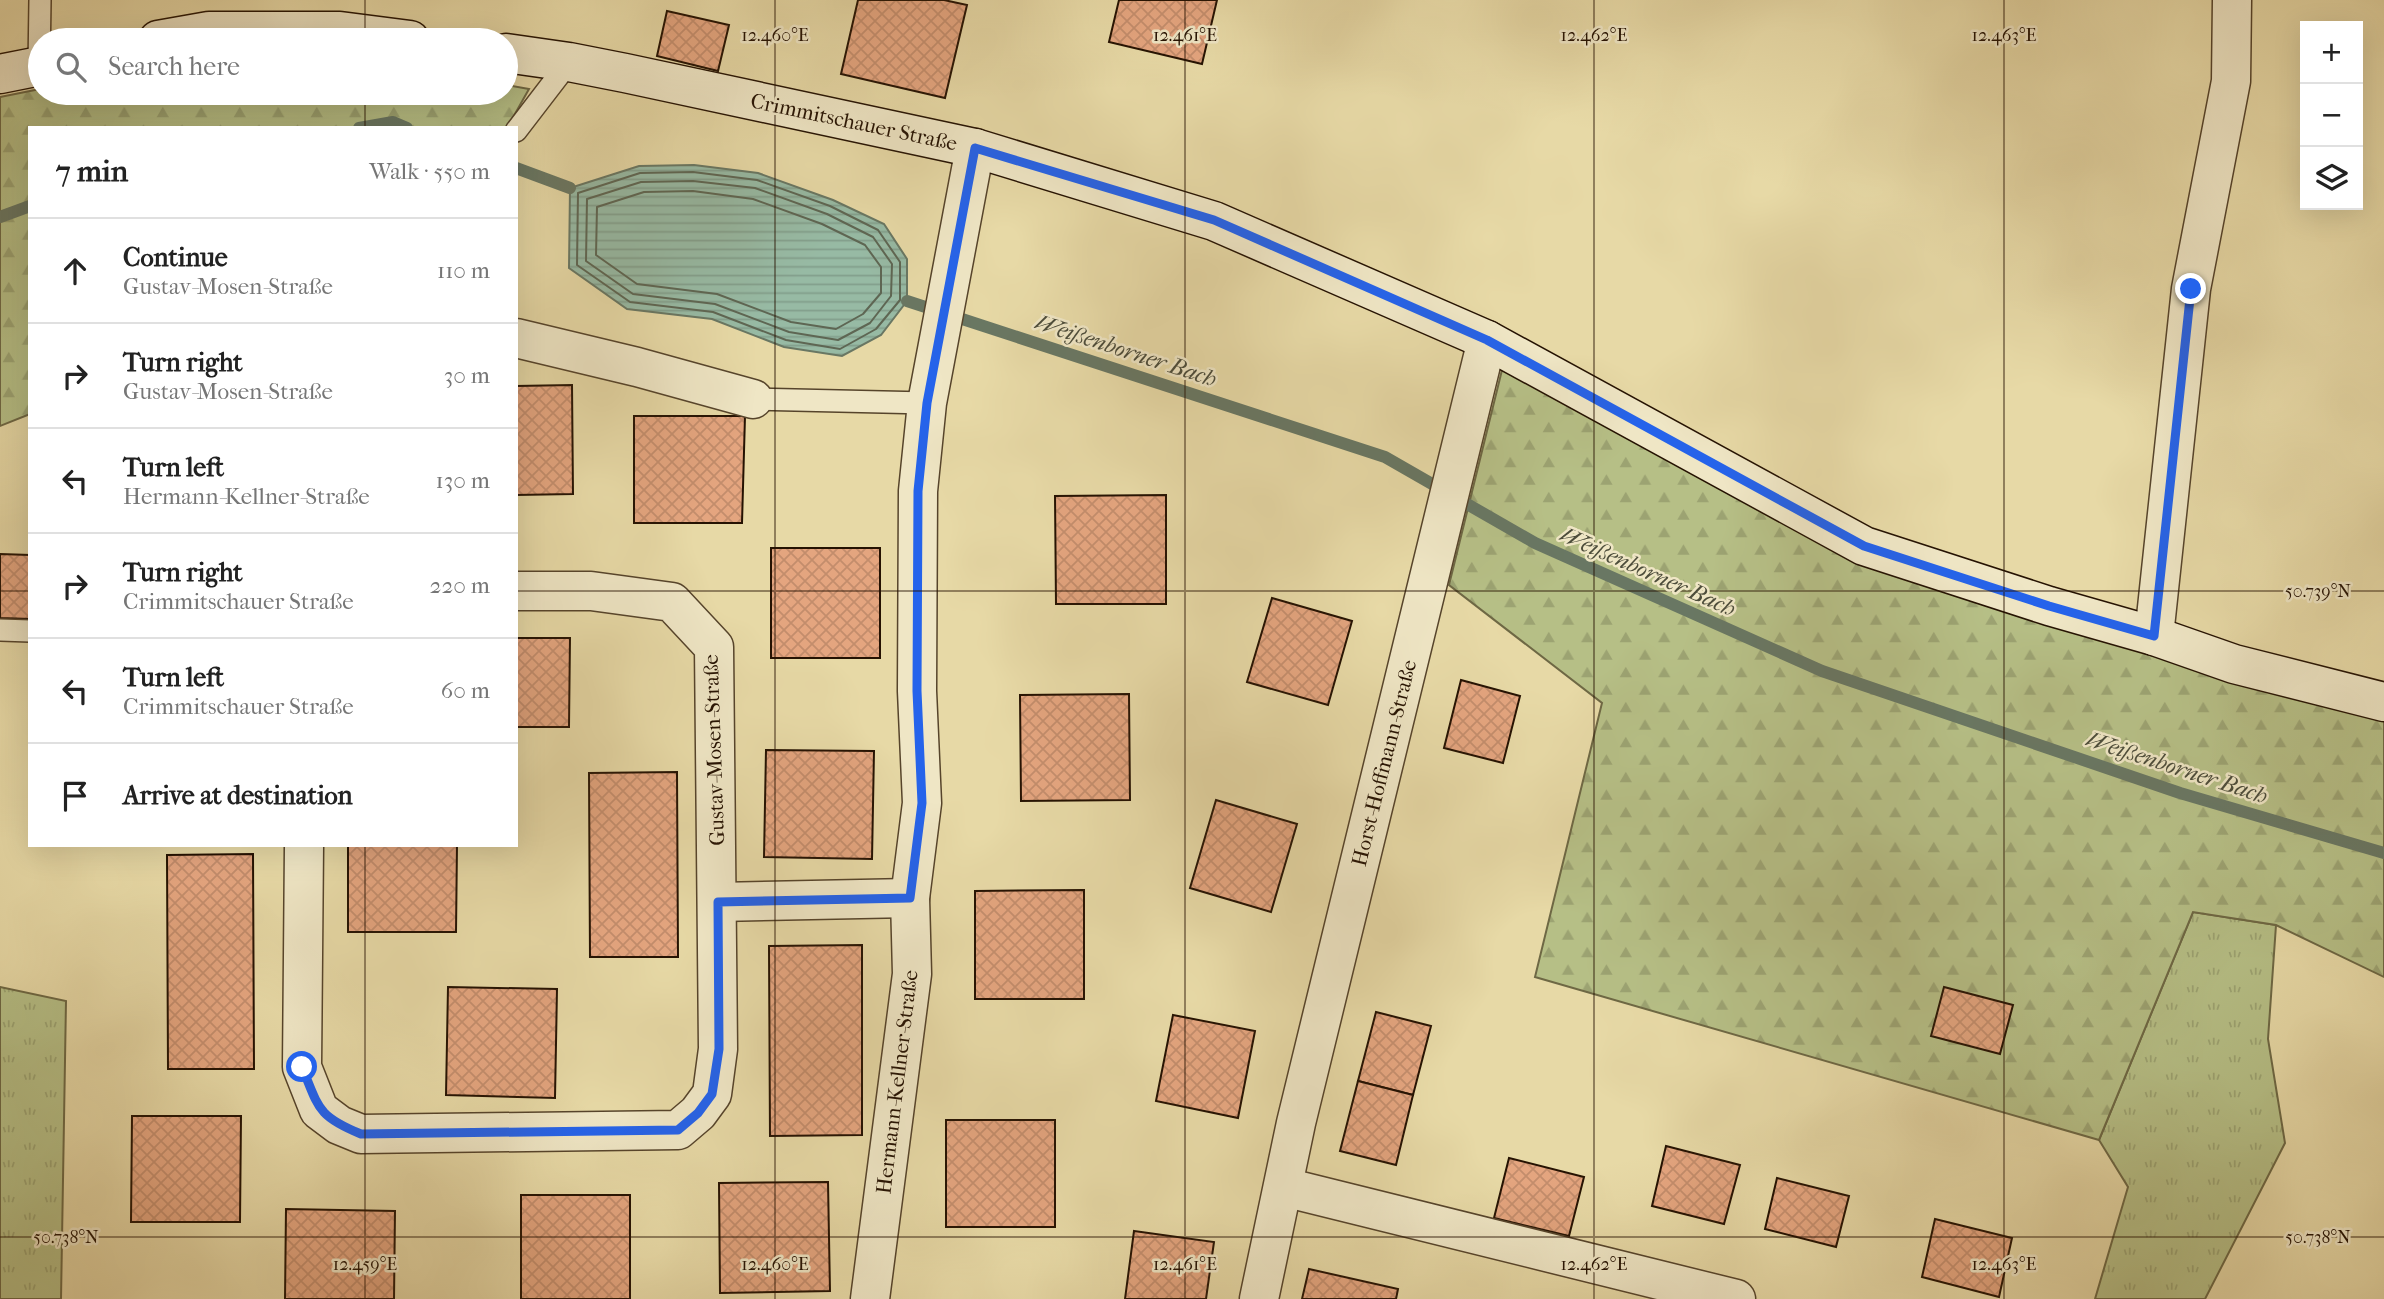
<!DOCTYPE html>
<meta charset="utf-8">
<style>
:root{--surface:#fff;--page:#f2f2f2;--text:#222;--muted:#767676;--line:#e0e0e0}
body{margin:0;font-family:"IM FELL French Canon",serif;background:var(--page);color:var(--text)}
.controls{position:absolute;right:21px;top:21px;display:grid;overflow:hidden;border-radius:0px;box-shadow:0 7px 28px #0002}
.controls button{width:63px;height:63px;display:grid;place-items:center;padding:0;border:0;border-bottom:2px solid var(--line);background:var(--surface);color:var(--text);font:35px sans-serif}
.stop{position:absolute;width:21px;height:21px;margin:-16px;border:5px solid #2563eb;border-radius:50%;background:#fff}
.stop.end{background:#2563eb;border-color:#fff;box-shadow:0 2px 7px #0008}
.list{margin:0;padding:0;list-style:none}
h2{display:flex;justify-content:space-between;align-items:center;height:91px;margin:0;padding:0 28px;font-size:30px}
h2 small{font-size:23px;font-weight:400;color:var(--muted)}
.list li{display:grid;grid-template-columns:46px 1fr auto;gap:21px;align-items:center;box-sizing:border-box;height:105px;padding:0 28px;border-top:2px solid var(--line)}
.list b{display:block;font-size:26px;white-space:nowrap}
.list p{margin:0;font-size:23px;white-space:nowrap;color:var(--muted)}
.list em{font-size:23px;font-style:normal;color:var(--muted)}
.icon{flex:none;width:38px;height:38px;fill:none;stroke:currentColor;stroke-width:2;stroke-linecap:round;stroke-linejoin:round}
.map{position:relative;flex:none;width:2384px;height:1299px;overflow:hidden}
.search{position:absolute;background:var(--surface);box-shadow:0 7px 28px #0002;left:28px;top:28px;width:490px;height:77px;display:flex;align-items:center;gap:18px;box-sizing:border-box;padding:0 24px;border-radius:38px;color:var(--muted);font-size:26px}
.panel{position:absolute;background:var(--surface);box-shadow:0 7px 28px #0002;left:28px;top:126px;width:490px;height:721px;border-radius:0px}
.map>svg:first-child{display:block}
.grass{fill:url(#grass-tufts);stroke:#6e6844;stroke-width:2}
.forest{fill:url(#forest-firs);stroke:#6e6844;stroke-width:2}
.water{fill:url(#water-rules);stroke:#697763;stroke-width:2}
.lines{fill:none;stroke-linecap:round;stroke-linejoin:round}
.shore{stroke:#5e6653;stroke-width:2}
.stream{stroke:#697763;stroke-width:12}
.building{fill:url(#building-cross-hatch);stroke:#251202;stroke-width:2}
.service-casing{stroke:#56442b;stroke-width:24}
.minor-casing{stroke:#56442b;stroke-width:41}
.secondary-casing{stroke:#251202;stroke-width:41}
.service{stroke:#efe6c5;stroke-width:21}
.minor{stroke:#efe6c5;stroke-width:38}
.secondary{stroke:#efe6c5;stroke-width:38}
.route{stroke:#2563eb;stroke-width:9}
.ticks{fill:none;stroke:#251202;stroke-width:2;stroke-opacity:0.45}
.labels{text-anchor:middle;stroke-width:5;stroke-linejoin:round;paint-order:stroke}
.street-label{font-size:21px;fill:#251202;stroke:#efe6c5}
.water-label{font-size:23px;font-style:italic;fill:#4d4d3b;stroke:#efe6c5}
.ticks-label{font-size:18px;text-anchor:middle;fill:#251202;stroke:#efe6c5;stroke-width:5;stroke-linejoin:round;paint-order:stroke}
</style>
<div class="map">
<svg width="2384" height="1299" viewBox="0 0 2384 1299">
<defs>
<pattern id="grass-tufts" width="24" height="20" patternUnits="userSpaceOnUse" patternTransform="scale(1.75)"><rect width="24" height="20" fill="#b6bf86"/><path d="M3 7l-1-3M5 7V3M7 7l1-3M15 17l-1-3M17 17v-4M19 17l1-3" fill="none" stroke="#9ca372"/></pattern>
<pattern id="forest-firs" width="22" height="20" patternUnits="userSpaceOnUse" patternTransform="scale(1.75)"><rect width="22" height="20" fill="#b6bf86"/><path d="M5 1l3.5 6h-7zM16 11l3.5 6h-7z" fill="#9ca372"/></pattern>
<pattern id="water-rules" width="6" height="5" patternUnits="userSpaceOnUse" patternTransform="scale(1.75)"><rect width="6" height="5" fill="#97baa4"/><path d="M0 2.5h6" fill="none" stroke="#829f8c"/></pattern>
<pattern id="building-cross-hatch" width="8" height="8" patternUnits="userSpaceOnUse" patternTransform="scale(1.75)"><rect width="8" height="8" fill="#e4a57f"/><path d="M0 0l8 8M0 8l8-8" fill="none" stroke="#c38d6c"/></pattern>
</defs>
<rect width="100%" height="100%" fill="#e7d9a6"/>
<filter id="stains"><feTurbulence type="fractalNoise" baseFrequency=".00286" numOctaves="4"/><feColorMatrix values="0 0 0 0 .2 0 0 0 0 .09 0 0 0 0 .02 0 0 0 .5 -.17"/></filter>
<radialGradient id="worn" r=".72"><stop offset=".6" stop-color="#630" stop-opacity="0"/><stop offset="1" stop-color="#630" stop-opacity=".3"/></radialGradient>
<g class="grass">
<polygon points="2193,912 2276,925 2268,1039 2285,1143 2205,1299 2095,1299 2128,1187 2099,1140"/>
<polygon points="0,987 66,1001 61,1299 0,1299"/>
</g>
<g class="forest">
<polygon points="506,85 529,89 507,128 30,128 30,414 0,426 0,97 40,89 40,93 506,93"/>
<polygon points="1502,370 1864,546 2384,709 2384,977 2276,925 2193,912 2099,1140 1535,977 1602,703 1449,585"/>
</g>
<polygon class="water" points="694,165 758,173 833,200 884,224 907,259 907,301 881,335 842,356 784,347 712,319 627,309 569,268 570,188 639,166"/>
<g class="lines">
<g class="shore">
<polygon points="693,172 757,180 830,206 878,230 900,262 900,300 876,329 840,349 786,340 713,312 630,302 577,265 578,193 640,173"/>
<polygon points="693,181 755,188 827,214 873,237 892,264 891,296 870,323 838,340 789,332 715,304 633,294 586,261 587,199 641,182"/>
<polygon points="693,191 753,199 822,224 865,245 881,267 881,293 863,314 836,329 791,322 717,294 637,284 596,255 597,207 644,192"/>
</g>
<g class="stream">
<polyline points="359,128 393,122 407,128"/>
<polyline points="516,168 570,188"/>
<polyline points="0,217 30,206"/>
<polyline points="907,301 1385,457 1535,543 1822,671 2180,793 2384,853"/>
</g>
</g>
<g class="building">
<polygon points="858,0 944,0 967,5 945,98 841,74"/>
<polygon points="1119,0 1217,0 1202,64 1109,42"/>
<polygon points="667,11 729,25 718,71 657,56"/>
<polygon points="572,385 573,494 516,495 516,386"/>
<polygon points="634,416 745,416 742,523 634,523"/>
<polygon points="1166,495 1166,604 1056,604 1055,496"/>
<rect x="771" y="548" width="109" height="110"/>
<polygon points="0,554 30,555 30,619 0,618"/>
<polygon points="1272,598 1352,621 1328,705 1247,682"/>
<polygon points="516,638 570,638 569,727 516,727"/>
<polygon points="1461,680 1520,696 1503,763 1444,748"/>
<polygon points="1129,694 1130,800 1021,801 1020,695"/>
<polygon points="766,750 874,751 872,859 764,857"/>
<polygon points="677,772 678,957 590,957 589,773"/>
<polygon points="1216,800 1297,824 1271,912 1190,888"/>
<polygon points="348,845 457,845 456,932 348,932"/>
<polygon points="253,854 254,1069 168,1069 167,855"/>
<polygon points="1084,890 1084,999 975,999 975,891"/>
<polygon points="862,945 862,1135 770,1136 769,946"/>
<polygon points="448,987 557,989 555,1098 446,1095"/>
<polygon points="1944,987 2013,1005 2000,1054 1931,1036"/>
<polygon points="1376,1012 1431,1026 1413,1095 1358,1081"/>
<polygon points="1173,1015 1255,1031 1238,1118 1156,1101"/>
<polygon points="1358,1081 1413,1095 1396,1165 1340,1151"/>
<polygon points="132,1116 241,1116 240,1222 131,1222"/>
<rect x="946" y="1120" width="109" height="107"/>
<polygon points="1666,1146 1740,1165 1724,1224 1652,1206"/>
<polygon points="1509,1158 1584,1177 1569,1236 1494,1218"/>
<polygon points="1777,1178 1849,1196 1836,1247 1765,1229"/>
<polygon points="828,1182 830,1291 720,1293 719,1183"/>
<rect x="521" y="1195" width="109" height="104"/>
<polygon points="286,1209 395,1211 394,1299 285,1299"/>
<polygon points="1935,1219 2012,1238 1999,1297 1922,1277"/>
<polygon points="1134,1231 1214,1242 1206,1299 1125,1299"/>
<polygon points="1309,1269 1398,1289 1396,1299 1302,1299"/>
</g>
<g class="lines">
<defs>
<g id="service">
<polyline points="39,67 40,0"/>
<polyline points="516,131 569,62"/>
<polyline points="753,399 927,403"/>
<polyline points="0,630 30,631"/>
</g>
<g id="minor">
<polyline points="516,338 637,367 753,399"/>
<polyline points="2154,636 2191,289 2231,81 2232,0"/>
<polyline points="304,845 302,1067 319,1110 339,1125 361,1134 678,1130 698,1113 712,1094 718,1049 714,647 672,602 591,591 516,591"/>
<polyline points="718,902 910,898"/>
<polyline points="1284,1187 1736,1299"/>
<polyline points="870,1299 912,974 910,898 922,803 917,691 918,491 927,403 975,148"/>
<polyline points="1259,1299 1296,1123 1487,340"/>
</g>
<g id="secondary">
<polyline points="158,40 209,31 340,31 410,40"/>
<polyline points="506,53 569,62 625,73 975,148 1214,221 1487,340 1864,546 2049,606 2154,636 2234,664 2384,702"/>
<polyline points="0,74 40,66"/>
</g>
</defs>
<use href="#service" class="service-casing"/>
<use href="#minor" class="minor-casing"/>
<use href="#secondary" class="secondary-casing"/>
<use href="#service" class="service"/>
<use href="#minor" class="minor"/>
<use href="#secondary" class="secondary"/>
</g>
<g class="lines">
<path class="route" d="M 302,1067 C 319,1108 317,1116 361,1134 L 678,1130 L 698,1113 L 712,1094 L 719,1049 L 718,902 L 910,898 L 922,803 L 917,691 L 918,491 L 927,403 L 975,148 L 1214,220 L 1487,340 L 1864,546 L 2049,606 L 2154,636 L 2191,289"/>
</g>
<path class="ticks" d="M 365,0 L 365,40M 775,0 L 775,1299M 1185,0 L 1185,1299M 1594,0 L 1594,1299M 2004,0 L 2004,1299M 365,93 L 365,128M 0,591 L 30,591M 516,591 L 2384,591M 365,845 L 365,1299M 0,1237 L 2384,1237"/>
<g class="labels">
<g class="street-label">
<text transform="translate(854 122) rotate(12)" y="7">Crimmitschauer Straße</text>
<text transform="translate(714 750) rotate(-92)" y="7">Gustav-Mosen-Straße</text>
<text transform="translate(1384 763) rotate(-76)" y="7">Horst-Hoffmann-Straße</text>
<text transform="translate(897 1082) rotate(-83)" y="7">Hermann-Kellner-Straße</text>
</g>
<g class="water-label">
<text transform="translate(1126 350) rotate(18)" y="8">Weißenborner Bach</text>
<text transform="translate(1648 571) rotate(24)" y="8">Weißenborner Bach</text>
<text transform="translate(2177 767) rotate(18)" y="8">Weißenborner Bach</text>
</g>
</g>
<g class="ticks-label">
<text x="775" y="41">12.460°E</text>
<text x="1185" y="41">12.461°E</text>
<text x="1594" y="41">12.462°E</text>
<text x="2004" y="41">12.463°E</text>
<text x="2318" y="597">50.739°N</text>
<text x="66" y="1243">50.738°N</text>
<text x="2318" y="1243">50.738°N</text>
<text x="365" y="1270">12.459°E</text>
<text x="775" y="1270">12.460°E</text>
<text x="1185" y="1270">12.461°E</text>
<text x="1594" y="1270">12.462°E</text>
<text x="2004" y="1270">12.463°E</text>
</g>
<rect width="100%" height="100%" filter="url(#stains)"/>
<rect width="100%" height="100%" fill="url(#worn)"/>
</svg>
<div class="controls">
<button>+</button>
<button>−</button>
<button><svg class="icon" aria-label="layers" viewBox="0 0 24 24"><path d="M12 4l9 5-9 5-9-5zM3 14l9 5 9-5"/></svg></button>
</div>
<div class="stop" style="left:302px;top:1067px"></div>
<div class="stop end" style="left:2191px;top:289px"></div>
<div class="search"><svg class="icon" aria-label="search" viewBox="0 0 24 24"><circle cx="10" cy="10" r="6"/><path d="M15 15l6 6"/></svg>Search here</div>
<section class="panel">
<h2>7 min<small>Walk · 550 m</small></h2>
<ul class="list">
<li><svg class="icon" aria-label="ahead" viewBox="0 0 24 24"><path d="M12 20V5M6 11l6-6 6 6"/></svg><div><b>Continue</b><p>Gustav-Mosen-Straße</p></div><em>110 m</em></li>
<li><svg class="icon" aria-label="right" viewBox="0 0 24 24"><path d="M7 20v-9h11M14 6l5 5-5 5"/></svg><div><b>Turn right</b><p>Gustav-Mosen-Straße</p></div><em>30 m</em></li>
<li><svg class="icon" aria-label="left" viewBox="0 0 24 24"><path d="M17 20v-9H6M10 6l-5 5 5 5"/></svg><div><b>Turn left</b><p>Hermann-Kellner-Straße</p></div><em>130 m</em></li>
<li><svg class="icon" aria-label="right" viewBox="0 0 24 24"><path d="M7 20v-9h11M14 6l5 5-5 5"/></svg><div><b>Turn right</b><p>Crimmitschauer Straße</p></div><em>220 m</em></li>
<li><svg class="icon" aria-label="left" viewBox="0 0 24 24"><path d="M17 20v-9H6M10 6l-5 5 5 5"/></svg><div><b>Turn left</b><p>Crimmitschauer Straße</p></div><em>60 m</em></li>
<li><svg class="icon" aria-label="arrive" viewBox="0 0 24 24"><path d="M6 21V4h12l-3 4 3 4H6"/></svg><div><b>Arrive at destination</b></div></li>
</ul>
</section>
</div>
